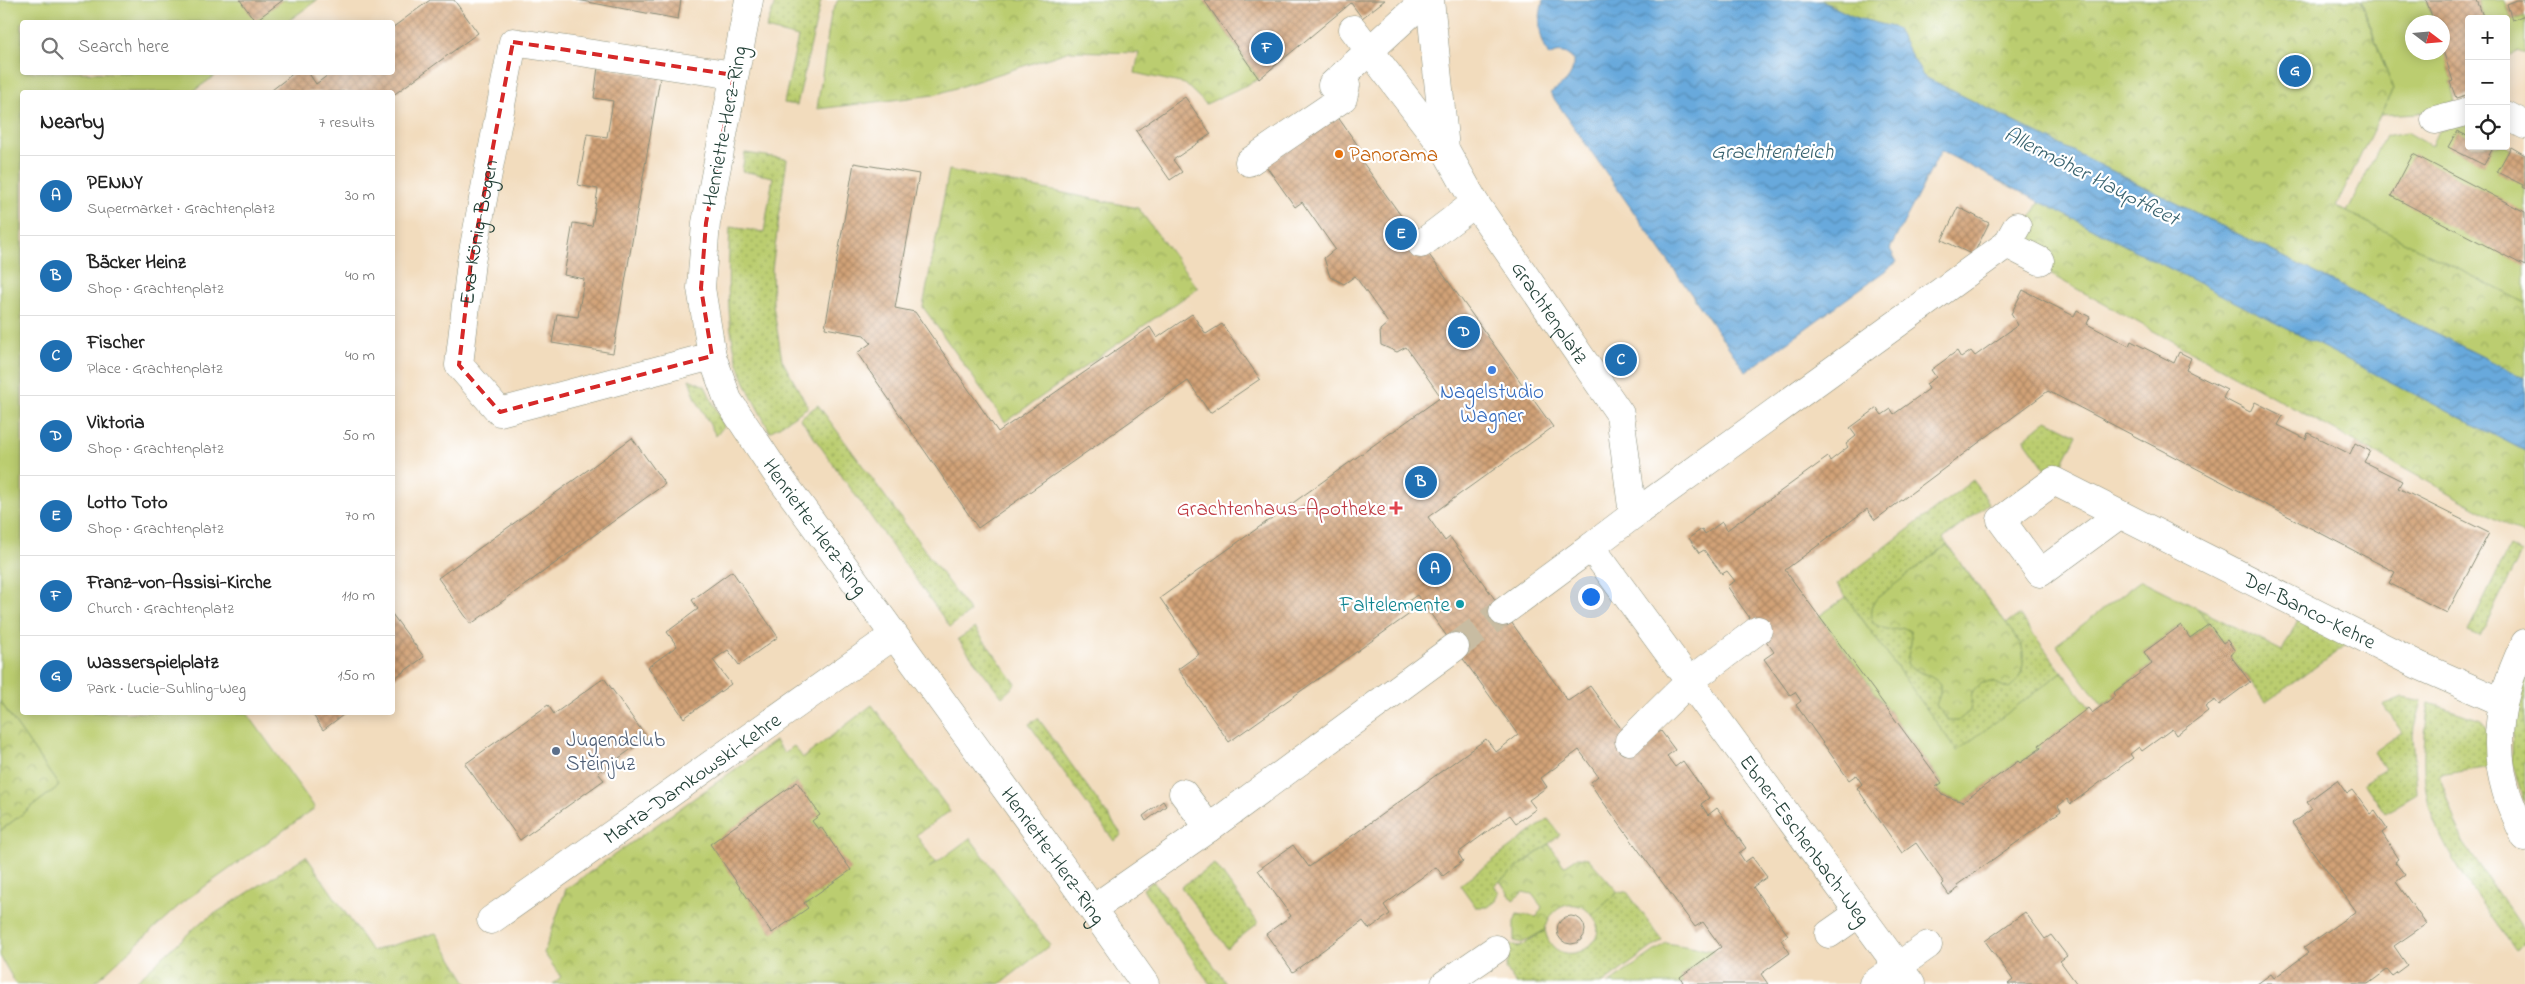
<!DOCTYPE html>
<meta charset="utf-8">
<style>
:root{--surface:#fff;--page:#f2f2f2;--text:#222;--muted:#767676;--line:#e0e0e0;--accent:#1f6fb2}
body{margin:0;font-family:"Indie Flower",sans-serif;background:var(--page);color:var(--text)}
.controls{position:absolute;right:15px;top:15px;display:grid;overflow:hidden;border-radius:5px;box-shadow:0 2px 12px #0003}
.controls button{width:45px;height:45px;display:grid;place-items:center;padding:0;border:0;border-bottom:1px solid var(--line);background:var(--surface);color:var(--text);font:25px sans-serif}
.compass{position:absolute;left:2405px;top:15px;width:45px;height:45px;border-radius:50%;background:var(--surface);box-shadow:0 2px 12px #0003;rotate:106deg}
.you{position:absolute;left:1590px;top:596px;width:18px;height:18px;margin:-12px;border:4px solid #fff;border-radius:50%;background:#1a73e8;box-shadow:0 0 0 8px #1a73e833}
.badge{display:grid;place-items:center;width:32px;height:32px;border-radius:50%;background:var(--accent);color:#fff;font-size:16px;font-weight:700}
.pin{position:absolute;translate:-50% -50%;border:2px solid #fff;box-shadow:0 1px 5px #0006}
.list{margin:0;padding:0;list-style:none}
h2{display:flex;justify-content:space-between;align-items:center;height:65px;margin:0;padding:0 20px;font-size:21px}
h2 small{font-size:16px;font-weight:400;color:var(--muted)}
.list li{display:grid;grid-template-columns:32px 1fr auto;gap:15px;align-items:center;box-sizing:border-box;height:80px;padding:0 20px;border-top:1px solid var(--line)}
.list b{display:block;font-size:19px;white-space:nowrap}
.list p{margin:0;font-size:16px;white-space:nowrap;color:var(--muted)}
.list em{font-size:16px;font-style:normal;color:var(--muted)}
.icon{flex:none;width:28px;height:28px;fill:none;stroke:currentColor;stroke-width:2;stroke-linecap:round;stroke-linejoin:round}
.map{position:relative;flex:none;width:2525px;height:984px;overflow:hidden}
.search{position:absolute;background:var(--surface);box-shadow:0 2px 12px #0003;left:20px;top:20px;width:375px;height:55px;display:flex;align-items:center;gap:12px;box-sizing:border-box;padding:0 18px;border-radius:5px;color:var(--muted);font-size:19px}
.panel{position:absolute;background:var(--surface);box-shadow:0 2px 12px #0003;left:20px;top:90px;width:375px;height:625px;border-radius:5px}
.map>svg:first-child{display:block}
.grass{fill:url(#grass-dots);stroke:#6d8552}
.park{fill:url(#park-crowns);stroke:#6d8552}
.garden{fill:#bbcd70;stroke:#6d8552}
.water{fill:url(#water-waves);stroke:#447388}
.building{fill:url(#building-cross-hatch)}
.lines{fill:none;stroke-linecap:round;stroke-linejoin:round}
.minor-tunnel{stroke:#c8bca2;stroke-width:28;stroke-dasharray:28 14;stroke-linecap:butt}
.minor-casing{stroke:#888c78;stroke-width:29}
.minor{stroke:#fff;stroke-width:28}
.marked{fill:none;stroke:#d62828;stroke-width:4;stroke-dasharray:10 6;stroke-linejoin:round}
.food-dot{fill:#e8710a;stroke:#fff;stroke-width:2}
.shop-dot{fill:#3f7fe0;stroke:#fff;stroke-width:2}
.health-dot{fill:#e0444e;stroke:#fff;stroke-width:2}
.culture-dot{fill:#0f9aa8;stroke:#fff;stroke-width:2}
.service-dot{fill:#5c6f8a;stroke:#fff;stroke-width:2}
.labels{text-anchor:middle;stroke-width:4.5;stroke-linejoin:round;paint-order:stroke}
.street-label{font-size:21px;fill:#1f3d34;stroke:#fff}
.food-label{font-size:21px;fill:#c56008;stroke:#fff;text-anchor:start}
.shop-label{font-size:21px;fill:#366cbe;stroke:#fff}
.health-label{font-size:21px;fill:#be3a42;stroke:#fff;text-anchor:end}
.culture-label{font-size:21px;fill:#0d838f;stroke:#fff;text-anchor:end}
.service-label{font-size:21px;fill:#4e5e75;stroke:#fff;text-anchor:start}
.water-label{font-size:22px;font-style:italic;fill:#39636f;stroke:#fff}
</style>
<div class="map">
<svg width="2525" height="984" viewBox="0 0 2525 984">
<defs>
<pattern id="grass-dots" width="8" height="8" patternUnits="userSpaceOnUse" patternTransform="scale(1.25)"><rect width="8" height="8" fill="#bbcd70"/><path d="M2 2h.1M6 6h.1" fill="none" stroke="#97a85d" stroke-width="1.8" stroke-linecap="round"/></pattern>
<pattern id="park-crowns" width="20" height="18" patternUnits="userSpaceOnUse" patternTransform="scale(1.25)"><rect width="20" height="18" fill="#bbcd70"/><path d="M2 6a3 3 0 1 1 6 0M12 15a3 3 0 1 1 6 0" fill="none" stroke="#97a85d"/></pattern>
<pattern id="water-waves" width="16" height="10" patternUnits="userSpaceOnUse" patternTransform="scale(1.25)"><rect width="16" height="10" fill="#68a9dc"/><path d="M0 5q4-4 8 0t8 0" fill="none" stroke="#558bb3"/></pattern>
<pattern id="building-cross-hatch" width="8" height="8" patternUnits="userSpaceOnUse" patternTransform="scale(1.25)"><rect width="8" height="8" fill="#d2a277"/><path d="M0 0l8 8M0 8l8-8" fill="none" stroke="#aa8562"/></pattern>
</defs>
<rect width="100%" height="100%" fill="#fff"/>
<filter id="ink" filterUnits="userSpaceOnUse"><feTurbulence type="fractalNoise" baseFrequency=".02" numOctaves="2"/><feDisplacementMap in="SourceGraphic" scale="10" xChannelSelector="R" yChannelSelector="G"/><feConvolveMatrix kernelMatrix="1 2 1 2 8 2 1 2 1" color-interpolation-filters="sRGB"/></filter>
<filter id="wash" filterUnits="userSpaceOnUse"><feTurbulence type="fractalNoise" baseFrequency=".0096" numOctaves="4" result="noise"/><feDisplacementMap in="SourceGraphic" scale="20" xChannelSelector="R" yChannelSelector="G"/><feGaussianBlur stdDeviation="1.12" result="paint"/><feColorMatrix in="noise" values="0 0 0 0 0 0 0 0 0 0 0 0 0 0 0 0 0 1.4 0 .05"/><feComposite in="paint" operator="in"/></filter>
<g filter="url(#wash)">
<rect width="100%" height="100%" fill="#f2dcbd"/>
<g class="grass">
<polygon points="776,0 821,0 797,105 784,103 798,37 766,29"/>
<path d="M 745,153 L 787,159 L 772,269 L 773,305 L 782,360 L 808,407 L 770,432 C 762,415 751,398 744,380 C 724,331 728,278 730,227 L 764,232 L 773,177 L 742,171 Z"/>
<polygon points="689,379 705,386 724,426 716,436 696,399"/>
<polygon points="818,405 970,612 950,627 800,418"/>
<polygon points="2047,420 2077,435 2054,481 2024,439"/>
<polygon points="1973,480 1989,503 1943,539 2006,624 2019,615 2062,672 1957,752 1837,584"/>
<polygon points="2509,547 2521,553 2480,636 2468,631"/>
<polygon points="2197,608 2282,651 2304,608 2359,636 2266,702 2230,655 2227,640 2223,643"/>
<polygon points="975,628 1016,684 1002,697 958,639"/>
<polygon points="2525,672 2525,806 2512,761 2513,706"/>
<polygon points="2403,697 2422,701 2413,734 2417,794 2385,813 2364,783 2385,769 2374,752 2402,732 2383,705"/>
<path d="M 2429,703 L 2481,720 L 2487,730 L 2489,767 L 2439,775 L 2463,842 L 2525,933 L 2525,943 L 2515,950 C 2482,902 2431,843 2425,783 C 2422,757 2425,729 2429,703 Z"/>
<polygon points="1038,718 1122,835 1114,841 1029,724"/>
<polygon points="1548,819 1560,835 1494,886 1499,892 1496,901 1488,907 1476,907 1460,885"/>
<polygon points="1215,864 1258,923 1227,948 1181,887"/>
<polygon points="1153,881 1227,984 1210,984 1143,889"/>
<path d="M 1618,892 L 1627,892 L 1662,940 L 1602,984 L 1516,984 L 1506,969 L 1509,958 L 1504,950 L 1511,945 L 1520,947 L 1545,930 C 1554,976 1617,945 1592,915 Z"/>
</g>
<g class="park">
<polygon points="838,0 1204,0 1259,79 1206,104 1185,84 1135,73 1139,53 1070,51 934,95 817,109 831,14"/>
<polygon points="1820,0 2360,0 2393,89 2336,206 2525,303 2525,378 1923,76 1896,28 1854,17"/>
<polygon points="949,170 1138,208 1198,288 1005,422 923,307"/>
<polygon points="2040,201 2525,451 2525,535 2037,267 2042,256 2025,230"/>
<path d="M 1947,545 L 2021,644 C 2026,661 2023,679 2009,689 L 1993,682 L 1980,683 L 1972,692 L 1970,711 L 1959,720 L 1948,720 L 1936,705 L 1940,694 L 1940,684 C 1931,674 1917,673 1907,664 C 1907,652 1914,644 1910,631 L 1904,628 C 1891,631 1884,630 1873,623 C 1869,613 1870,607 1877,598 Z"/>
<polygon points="0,701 59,786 0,831"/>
<polygon points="872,705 950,811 916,835 935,862 929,868 970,838 1050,945 1000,984 553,984 561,977 544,953 566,889 775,741 784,753 794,746 803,758"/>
<path d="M 1549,844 L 1564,866 L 1578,857 L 1588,858 L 1618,892 L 1592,915 C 1575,895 1550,906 1545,930 L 1522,943 L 1514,941 L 1514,922 L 1517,914 L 1537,917 L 1542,907 L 1532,894 L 1523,892 L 1513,900 L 1500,881 Z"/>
<polygon points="306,856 372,951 436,933 468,984 133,984 200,923"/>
</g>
<g class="garden">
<polygon points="0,0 317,0 287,22 22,22 22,72 219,73 192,92 22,92 22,712 247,713 315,808 183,902 93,984 16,984 0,956 0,831 59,786 0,701"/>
<polygon points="2361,0 2426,0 2434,22 2412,22 2412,52 2442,52 2443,48 2453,81 2450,82 2455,102 2418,113 2380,115 2393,89"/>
<polygon points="2477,0 2505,0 2512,20 2525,16 2525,54 2518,50 2506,59 2506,19 2484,19"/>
<polygon points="2465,124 2469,126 2469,146 2506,145 2525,155 2525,303 2347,212 2385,136 2407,132 2431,146 2438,131"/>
<polygon points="2141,580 2197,608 2209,624 2190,638 2180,625 2144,652 2152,664 2113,693 2115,696 2102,705 2056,645"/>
<polygon points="1846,597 1957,751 2062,672 2090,708 2020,763 2018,761 1963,802 1942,795 1936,787 1942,783 1819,616"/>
<polygon points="1666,943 1714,951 1680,977 1683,982 1680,984 1608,984"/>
</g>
<path class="water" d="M 1543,0 L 1820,0 L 1854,17 L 1896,28 L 1923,76 L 2525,378 L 2525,451 L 1941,151 L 1890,249 L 1897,262 L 1746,372 L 1550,93 C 1564,84 1574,78 1573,60 C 1566,52 1559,50 1549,56 C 1538,34 1538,23 1543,0 Z"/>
<g id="blocks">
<g class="building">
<polygon points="240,0 283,0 255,21"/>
<polygon points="430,0 454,0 478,33 392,96 392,92 274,92 272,90 295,72 308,72 316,84 332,72 392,72 392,28"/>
<polygon points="577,0 681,0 678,19"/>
<polygon points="1204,0 1385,0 1362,18 1351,3 1259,79"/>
<polygon points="2426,0 2477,0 2484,19 2469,19 2469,94 2456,98 2450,82 2453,81 2442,48 2442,22 2434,22"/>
<polygon points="2517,0 2524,0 2525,15 2512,20 2507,4"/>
<polygon points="598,67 660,78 613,353 552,343 557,314 578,317 584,279 564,275 573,223 592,226 598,189 578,185 587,134 607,137 613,101 594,98"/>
<polygon points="1185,97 1211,134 1173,160 1182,172 1170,180 1136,131"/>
<polygon points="1335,113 1366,157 1361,160 1553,427 1428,517 1445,541 1450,537 1568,701 1590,686 1636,749 1661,731 1675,750 1667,756 1675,767 1683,761 1709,798 1701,804 1708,815 1717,808 1746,848 1739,853 1745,862 1752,857 1767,877 1753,887 1788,935 1781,940 1790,953 1761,974 1768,984 1680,984 1683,982 1680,977 1721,947 1703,922 1695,927 1598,795 1590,783 1598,776 1579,750 1541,778 1547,787 1529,800 1536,809 1516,823 1510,815 1458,853 1463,861 1443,876 1436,867 1384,905 1390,914 1369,929 1363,921 1293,972 1266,934 1291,916 1258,870 1293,845 1309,867 1486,739 1496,752 1518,735 1417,595 1404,604 1411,613 1229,742 1178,669 1199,654 1160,598 1441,397 1406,347 1397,352 1381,345 1380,330 1388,323 1355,276 1344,284 1330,277 1324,258 1335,249 1302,202 1295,207 1264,163"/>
<polygon points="2457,131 2469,137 2469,146 2494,146 2484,165 2448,147"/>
<polygon points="2511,147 2525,155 2525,189 2522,187 2523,185 2497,172"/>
<polygon points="2413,154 2525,212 2525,266 2391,196"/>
<polygon points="854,163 919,174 895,308 915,312 998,432 1150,327 1157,338 1192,314 1206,334 1222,324 1260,379 1210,413 1188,381 978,528 857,353 871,343 864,335 825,328"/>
<polygon points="1958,207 1989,223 1973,255 1942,240"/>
<polygon points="2023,290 2074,316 2077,310 2090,317 2087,324 2129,346 2131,341 2174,363 2179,352 2191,358 2186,370 2227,390 2223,398 2250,412 2255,402 2283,416 2278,425 2306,439 2308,433 2350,454 2355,443 2370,451 2364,462 2402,481 2398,488 2489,533 2447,613 2389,583 2395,572 2048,391 1875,520 1867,509 1785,570 1942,783 1936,787 1942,795 1963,802 2018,761 2020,763 2041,748 2039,745 2088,708 2092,713 2115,696 2113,693 2152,664 2144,652 2181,625 2190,638 2209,624 2223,643 2227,640 2235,651 2230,655 2250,682 2219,705 2215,700 2205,707 2208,711 2176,735 2172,729 2142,751 2139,747 2130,754 2133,758 2071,804 2067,799 2062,803 2058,806 2061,811 1957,885 1959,888 1949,895 1942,885 1944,883 1916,843 1902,853 1857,788 1862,784 1856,775 1849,780 1796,705 1801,701 1795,692 1790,695 1764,659 1774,652 1727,586 1735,581 1727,571 1722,574 1704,550 1699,553 1689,538 1702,529 1705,534 1722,522 1727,530 1828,457 1830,461 1848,447 1846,444 1856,436 1850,428 1877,408 1882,415 1891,409 1894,414 1929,389 1926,384 1936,377 1931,370 1957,351 1961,358 1971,351 1975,356 2018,325 2011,314"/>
<polygon points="632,438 665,484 471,624 438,578"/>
<polygon points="732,571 778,637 739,665 728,650 713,660 731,684 684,718 648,667 677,646 667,632 698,609 692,600"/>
<polygon points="392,614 424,657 392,680"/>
<polygon points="604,678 647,738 598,773 604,780 520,840 465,764 548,705 554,714"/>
<polygon points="311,712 347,712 323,730"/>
<polygon points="2337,780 2347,794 2353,790 2371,814 2375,811 2387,829 2382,833 2399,859 2395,862 2405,875 2396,882 2426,924 2394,946 2407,965 2392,976 2387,970 2368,984 2257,984 2271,974 2274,978 2308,953 2304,948 2356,911 2292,823 2312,809 2307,802"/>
<polygon points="797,782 820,815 812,821 818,829 821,827 851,870 804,903 808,908 772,933 710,844"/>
<polygon points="1163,801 1166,806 1146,821 1143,816"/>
<polygon points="2025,912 2045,939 2051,935 2067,956 2060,961 2077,984 2008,984 2013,980 1985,941"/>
<circle cx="1571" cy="930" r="14"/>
</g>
</g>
</g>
<g filter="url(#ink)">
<use href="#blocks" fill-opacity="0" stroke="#888c78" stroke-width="1"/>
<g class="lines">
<polyline class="minor-tunnel" points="1455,647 1503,612"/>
<defs>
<g id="minor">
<path id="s1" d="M 749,0 L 706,223 L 701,288 L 712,356 L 728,400 L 775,471 L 1069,876 L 1145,984"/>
<path id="s2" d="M 1430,0 L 1445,149 L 1475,203 L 1620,414 L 1633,515 L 1591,547 L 1911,984"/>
<polyline points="1353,29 1445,149"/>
<polyline points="1332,85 1425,0"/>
<polyline points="2506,115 2525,125"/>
<polyline points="2435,120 2469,111"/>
<polyline points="1249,162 1343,98 1346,85"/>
<polyline points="1421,244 1475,203"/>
<polyline points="2007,244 2040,261"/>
<path id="s3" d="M 712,356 L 500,412 L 459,365 L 471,262 L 513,42 L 734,75"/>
<polyline points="1633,515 2007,244 2017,226"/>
<path id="s4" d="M 2119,515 L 2040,573 L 2001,520 L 2054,481 L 2418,665 L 2502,702"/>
<polyline points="1503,612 1591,547"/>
<path d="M 2525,643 C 2502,689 2491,737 2505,787 C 2509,804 2518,821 2525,837"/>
<polyline points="1629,741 1690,681 1758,630"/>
<polyline points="1183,793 1209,828"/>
<polyline points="1107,899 1209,828 1455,647"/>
<path id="s5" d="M 491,920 L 893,636"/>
<polyline points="1829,934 1859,913"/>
<polyline points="1445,984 1496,949"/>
<polyline points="1873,984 1928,945"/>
</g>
</defs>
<use href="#minor" class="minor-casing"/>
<use href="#minor" class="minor"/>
</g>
</g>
<path class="marked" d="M 513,42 L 734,75 L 706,223 L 701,288 L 712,356 L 500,412 L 459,365 L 471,262 Z"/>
<circle class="food-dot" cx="1339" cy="154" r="5"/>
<circle class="shop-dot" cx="1492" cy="370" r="5"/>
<path class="health-dot" d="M1393.5 500.5h5v5h5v5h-5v5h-5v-5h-5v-5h5z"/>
<circle class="culture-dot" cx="1460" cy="604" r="5"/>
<circle class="service-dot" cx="556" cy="751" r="5"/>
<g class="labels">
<g class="street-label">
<text transform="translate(724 126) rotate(-79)" y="7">Henriette-Herz-Ring</text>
<text dy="7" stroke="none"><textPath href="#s3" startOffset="416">Eva-König-Bogen</textPath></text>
<text dy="7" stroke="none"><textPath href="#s2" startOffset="344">Grachtenplatz</textPath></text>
<text dy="7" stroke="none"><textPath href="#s1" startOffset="562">Henriette-Herz-Ring</textPath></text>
<text dy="7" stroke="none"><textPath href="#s4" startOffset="516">Del-Banco-Kehre</textPath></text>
<text dy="7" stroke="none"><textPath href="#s5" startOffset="246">Marta-Damkowski-Kehre</textPath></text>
<text dy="7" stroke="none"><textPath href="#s2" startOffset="985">Ebner-Eschenbach-Weg</textPath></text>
<text dy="7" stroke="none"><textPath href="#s1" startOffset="968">Henriette-Herz-Ring</textPath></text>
</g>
<g class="food-label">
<text x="1349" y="161">Panorama</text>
</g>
<g class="shop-label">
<text x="1492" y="398">Nagelstudio<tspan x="1492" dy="24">Wagner</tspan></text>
</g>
<g class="health-label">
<text x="1386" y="515">Grachtenhaus-Apotheke</text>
</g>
<g class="culture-label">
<text x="1450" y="611">Faltelemente</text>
</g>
<g class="service-label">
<text x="566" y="746">Jugendclub<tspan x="566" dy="24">Steinjuz</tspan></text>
</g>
<g class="water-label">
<text x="1772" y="158">Grachtenteich</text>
<text transform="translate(2092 175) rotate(27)" y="8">Allermöher Hauptfleet</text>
</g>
</g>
</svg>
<div class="controls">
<button>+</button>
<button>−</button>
<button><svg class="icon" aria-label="locate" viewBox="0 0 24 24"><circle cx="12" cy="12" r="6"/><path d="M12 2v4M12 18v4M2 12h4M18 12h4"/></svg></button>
</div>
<svg class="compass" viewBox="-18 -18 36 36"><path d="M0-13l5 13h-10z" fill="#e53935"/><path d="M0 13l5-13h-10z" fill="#767676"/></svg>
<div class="you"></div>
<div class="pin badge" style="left:1435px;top:569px">A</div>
<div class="pin badge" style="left:1421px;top:482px">B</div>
<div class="pin badge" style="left:1621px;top:360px">C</div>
<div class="pin badge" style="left:1464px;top:332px">D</div>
<div class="pin badge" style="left:1401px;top:234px">E</div>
<div class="pin badge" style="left:1267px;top:48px">F</div>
<div class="pin badge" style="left:2295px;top:71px">G</div>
<div class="search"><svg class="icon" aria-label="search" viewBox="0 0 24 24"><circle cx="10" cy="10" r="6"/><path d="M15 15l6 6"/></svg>Search here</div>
<section class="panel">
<h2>Nearby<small>7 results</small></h2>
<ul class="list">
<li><span class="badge">A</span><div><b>PENNY</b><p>Supermarket · Grachtenplatz</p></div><em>30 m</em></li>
<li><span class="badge">B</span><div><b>Bäcker Heinz</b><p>Shop · Grachtenplatz</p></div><em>40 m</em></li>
<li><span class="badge">C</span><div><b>Fischer</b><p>Place · Grachtenplatz</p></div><em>40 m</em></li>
<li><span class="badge">D</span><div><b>Viktoria</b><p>Shop · Grachtenplatz</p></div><em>50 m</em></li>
<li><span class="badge">E</span><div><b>Lotto Toto</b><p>Shop · Grachtenplatz</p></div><em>70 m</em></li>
<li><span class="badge">F</span><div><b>Franz-von-Assisi-Kirche</b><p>Church · Grachtenplatz</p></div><em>110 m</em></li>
<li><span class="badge">G</span><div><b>Wasserspielplatz</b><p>Park · Lucie-Suhling-Weg</p></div><em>150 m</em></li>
</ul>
</section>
</div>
